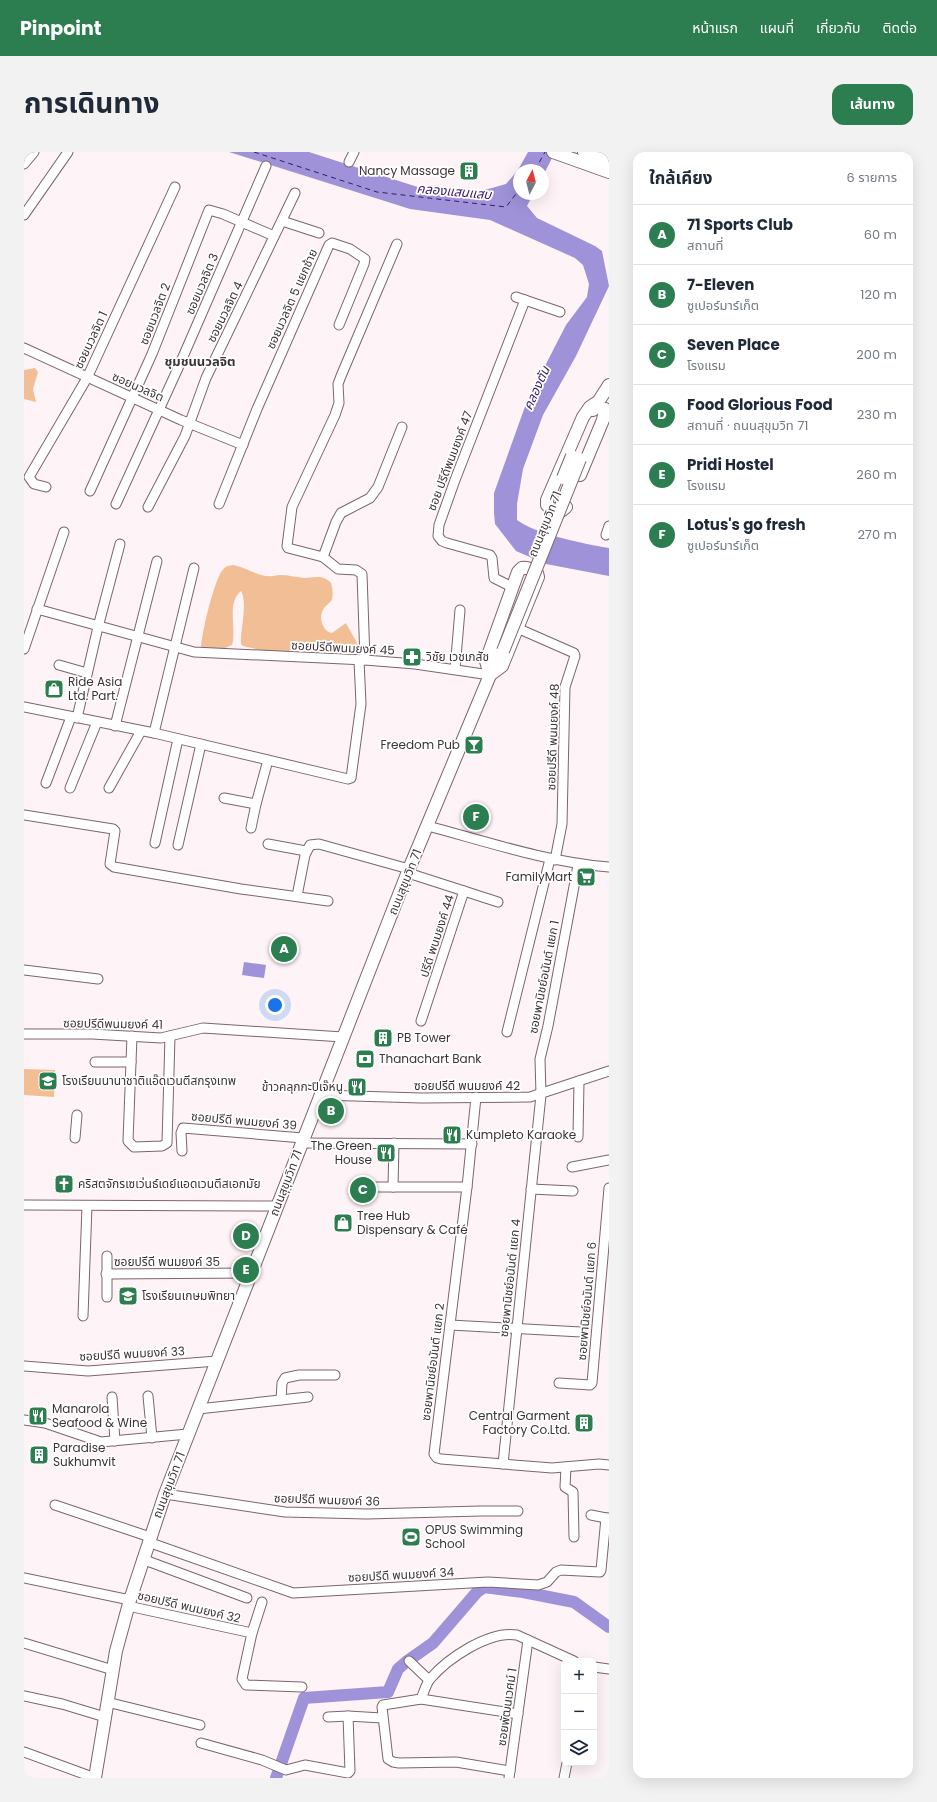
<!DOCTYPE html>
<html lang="th">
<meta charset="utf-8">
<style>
:root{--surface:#fff;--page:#f2f2f3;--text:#1f2937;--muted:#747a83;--line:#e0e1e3;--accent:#2c7e50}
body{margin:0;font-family:Poppins,"Noto Sans Thai",sans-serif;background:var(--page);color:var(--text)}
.controls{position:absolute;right:12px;bottom:12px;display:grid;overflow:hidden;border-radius:8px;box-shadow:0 4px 16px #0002}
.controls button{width:36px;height:36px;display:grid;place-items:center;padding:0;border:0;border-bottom:1px solid var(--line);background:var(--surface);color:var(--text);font:20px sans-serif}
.compass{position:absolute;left:489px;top:12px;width:36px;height:36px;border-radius:50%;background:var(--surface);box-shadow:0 4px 16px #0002;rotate:7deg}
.you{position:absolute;left:251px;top:853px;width:14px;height:14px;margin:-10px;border:3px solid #fff;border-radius:50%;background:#1a73e8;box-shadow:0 0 0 6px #1a73e833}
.badge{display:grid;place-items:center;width:26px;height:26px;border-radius:50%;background:var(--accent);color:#fff;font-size:13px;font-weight:700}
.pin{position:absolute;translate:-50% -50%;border:2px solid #fff;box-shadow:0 1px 4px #0006}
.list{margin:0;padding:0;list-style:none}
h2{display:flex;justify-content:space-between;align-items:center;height:52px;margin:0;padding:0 16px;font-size:17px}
h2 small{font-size:13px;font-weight:400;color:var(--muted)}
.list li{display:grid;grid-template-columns:26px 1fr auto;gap:12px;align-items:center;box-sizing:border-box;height:60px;padding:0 16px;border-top:1px solid var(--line)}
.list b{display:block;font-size:15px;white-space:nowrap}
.list p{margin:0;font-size:13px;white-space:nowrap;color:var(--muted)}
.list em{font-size:13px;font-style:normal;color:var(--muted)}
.icon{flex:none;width:22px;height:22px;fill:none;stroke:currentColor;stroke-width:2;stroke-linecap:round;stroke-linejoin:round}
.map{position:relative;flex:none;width:585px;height:1626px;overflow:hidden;border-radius:12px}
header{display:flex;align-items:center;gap:24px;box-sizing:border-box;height:56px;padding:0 20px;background:var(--accent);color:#fff}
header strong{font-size:19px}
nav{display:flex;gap:22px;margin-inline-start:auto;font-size:14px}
.intro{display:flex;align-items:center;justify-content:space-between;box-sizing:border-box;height:96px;padding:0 24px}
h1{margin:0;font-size:28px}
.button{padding:10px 18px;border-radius:12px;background:var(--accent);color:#fff;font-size:14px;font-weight:700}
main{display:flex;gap:24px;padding:0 24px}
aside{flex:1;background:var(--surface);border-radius:12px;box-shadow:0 4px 16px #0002}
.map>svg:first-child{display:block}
.green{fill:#f2be95}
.water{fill:#9f92d9}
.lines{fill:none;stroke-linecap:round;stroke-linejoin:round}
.river{stroke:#9f92d9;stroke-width:12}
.ferry{stroke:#351a6c;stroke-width:1;stroke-dasharray:5 4;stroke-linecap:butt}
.minor-casing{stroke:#7c656e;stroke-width:11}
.major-casing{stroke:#7c656e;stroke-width:14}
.minor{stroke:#fff;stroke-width:9}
.major{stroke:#fff;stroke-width:12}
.major-bridge-casing{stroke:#7c656e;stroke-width:14;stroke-linecap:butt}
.major-bridge{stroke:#fff;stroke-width:12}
.labels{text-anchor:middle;stroke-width:3.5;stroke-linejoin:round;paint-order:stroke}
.poi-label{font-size:12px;fill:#3d3337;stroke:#fff;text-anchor:start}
.street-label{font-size:12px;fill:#3d3337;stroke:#fff}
.water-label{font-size:13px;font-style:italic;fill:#351a6c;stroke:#fff}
.neighbourhood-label{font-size:13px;font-weight:bold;fill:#3d3337;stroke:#fff}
</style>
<header>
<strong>Pinpoint</strong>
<nav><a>หน้าแรก</a><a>แผนที่</a><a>เกี่ยวกับ</a><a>ติดต่อ</a></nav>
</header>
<div class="intro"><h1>การเดินทาง</h1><a class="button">เส้นทาง</a></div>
<main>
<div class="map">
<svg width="585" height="1626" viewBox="0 0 585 1626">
<rect width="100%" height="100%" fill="#fef3f7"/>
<g class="green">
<polygon points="11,216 14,220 9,237 12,250 0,247 0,218"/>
<path d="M 209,413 C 221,415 232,423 243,424 C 248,425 252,423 256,423 C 264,423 272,425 280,426 C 289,426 298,422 306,430 C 309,433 309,443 308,448 C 306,451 302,453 300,456 C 294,465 298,479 308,481 L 322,471 L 333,491 L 333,499 L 320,501 L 304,490 C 303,492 302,494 300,496 C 293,504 280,498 275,491 L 270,493 L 265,499 L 241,499 L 219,494 L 217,492 C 216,478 224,451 217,439 C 202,451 213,477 208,493 L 199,497 L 177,497 C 177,483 190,429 198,419 C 201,414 204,414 209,413 Z"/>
<polygon points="0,917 31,918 30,945 0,943"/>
</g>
<g class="water">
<path d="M 205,0 L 285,0 L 406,39 L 450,41 L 482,32 L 494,18 L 504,0 L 531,0 L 519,24 L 519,18 L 495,18 L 495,42 L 509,42 L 503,54 L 513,66 L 571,94 L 578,99 L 585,134 L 552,204 L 519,263 L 499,317 L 493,352 L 493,368 C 511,382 561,392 585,396 L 585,424 L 522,412 L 492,399 L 471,372 L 470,361 L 470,341 L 503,249 L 542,173 L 563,145 L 565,132 L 559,113 L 551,106 L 466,68 L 386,57 Z"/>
<polygon points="220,810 242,813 240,826 218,823"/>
</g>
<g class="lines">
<polyline class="river" points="252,1626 280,1546 364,1540 374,1517 382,1510 409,1491 453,1440 460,1435 499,1440 550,1450 585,1475"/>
<g class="ferry">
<polyline points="230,0 353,40 482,55 495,38"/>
<polyline points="511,18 521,0"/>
</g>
<defs>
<g id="minor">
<polyline points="325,10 330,0"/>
<polyline points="0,12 10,0"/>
<polyline points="0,63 44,0"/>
<polyline points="258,69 295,81"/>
<polyline points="492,145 536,160"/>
<polyline points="0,196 157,268 219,293"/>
<polyline points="22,335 10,332 5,325 63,226 151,35"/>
<polyline points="66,339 128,202 185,58 199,62 250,84"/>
<polyline points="92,352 155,214 242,14"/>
<polyline points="195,352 233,257 305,93 308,91 326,97 341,107 340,112 315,173"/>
<polyline points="124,355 161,284 182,226 271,41"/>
<polyline points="582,383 585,374"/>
<polyline points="299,405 312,370 317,361 346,346 354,335 378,275"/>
<polyline points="488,435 470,426 468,406 466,403 423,391 418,389 414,384 415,373 431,328 501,148"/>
<polyline points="13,457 170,500 341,508 391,512 466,523"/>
<polyline points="493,476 550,501 551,504 541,535 538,672 531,708"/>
<polyline points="0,497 40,380"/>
<polyline points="341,508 338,422 332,418 314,417 299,405 264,396 263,394 268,355 311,263 315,251 314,232 317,224 373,92"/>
<polyline points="35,513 63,521"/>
<polyline points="431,517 436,458"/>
<polyline points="0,555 130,581 324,627 327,626 337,552 335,508"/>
<polyline points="53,566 74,475 96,392"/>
<polyline points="91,574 133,409"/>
<polyline points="130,581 170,416"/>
<polyline points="22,631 47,565"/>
<polyline points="46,636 73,570"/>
<polyline points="85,636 117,579"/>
<polyline points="200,646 232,652 244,608"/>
<polyline points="0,663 89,677 91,679 86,712 90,715 217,737 304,749"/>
<path d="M 404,674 C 464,690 523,710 585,715"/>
<polyline points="227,676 232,652"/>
<polyline points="131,691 154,587"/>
<polyline points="244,692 282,699"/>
<polyline points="154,693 177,592"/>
<polyline points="384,721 440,739 397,869"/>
<polyline points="440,739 474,750"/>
<polyline points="273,744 281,703 286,693 295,692 385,717"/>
<polyline points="0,818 74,827"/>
<polyline points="483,880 526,707"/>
<polyline points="0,882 68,882 137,886 179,876 319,885"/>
<polyline points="108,884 104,989 110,995 138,994 143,991 146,884"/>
<polyline points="71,910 107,910"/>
<polyline points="296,943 397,946 506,945 585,919"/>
<polyline points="452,945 443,1035 410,1302 413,1306 417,1307 528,1316 575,1312 585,1313"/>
<polyline points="554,985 555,929"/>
<polyline points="51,986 53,963"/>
<polyline points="277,991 448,992"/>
<polyline points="158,999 157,981 159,976 279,986"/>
<polyline points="548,1015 585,1008"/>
<polyline points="352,1035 443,1035"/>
<polyline points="369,1035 370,991"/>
<polyline points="507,1037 549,1039"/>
<polyline points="0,1053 252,1054"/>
<polyline points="82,1122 227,1121"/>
<polyline points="83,1145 83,1104"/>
<polyline points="59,1164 63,1054"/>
<polyline points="426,1173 557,1180"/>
<polyline points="0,1214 64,1219 193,1209"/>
<polyline points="535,1231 566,1233 568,1231 585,1036"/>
<polyline points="124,1244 128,1286"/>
<polyline points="88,1245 91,1289"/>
<polyline points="257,1248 258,1231 261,1226 275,1223 311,1223"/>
<polyline points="174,1257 284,1245"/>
<polyline points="0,1268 21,1271 77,1290 164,1282"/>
<polyline points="479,1312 517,943 516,907 524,874 554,713"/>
<polyline points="542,1315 541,1335 549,1340 550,1385"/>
<polyline points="141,1342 261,1360 343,1362 457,1359 494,1359"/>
<polyline points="31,1353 126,1385"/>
<polyline points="567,1363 582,1366"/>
<polyline points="124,1390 269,1441 464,1430 514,1433 523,1430 532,1420 537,1418 576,1420 577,1418 582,1366 585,1366"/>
<polyline points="118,1407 223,1446"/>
<polyline points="0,1426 106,1448"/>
<polyline points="104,1454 228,1481 218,1527 222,1533 278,1535"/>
<polyline points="228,1481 238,1450"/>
<polyline points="0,1491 89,1518"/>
<polyline points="385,1509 405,1528"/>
<polyline points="570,1515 585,1517"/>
<polyline points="0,1544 38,1552 81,1565"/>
<polyline points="397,1547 494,1562"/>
<polyline points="83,1550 176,1573"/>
<polyline points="304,1565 324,1564"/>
<polyline points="177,1591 238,1608 262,1618 281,1613 324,1621 326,1619 324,1564 358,1566"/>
<polyline points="0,1600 71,1626"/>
<path d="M 486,1619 L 432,1610 L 375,1611 L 369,1610 L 364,1607 L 358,1555 L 359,1553 L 397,1547 C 400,1540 402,1532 406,1527 C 423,1507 465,1478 493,1483 L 550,1509"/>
<polyline points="485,1626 504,1488"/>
<polyline points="540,1626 543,1611"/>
</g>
<g id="major">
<polyline points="529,0 585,20"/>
<polyline points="560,0 585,9"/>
<polyline points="569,258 585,233"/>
<polyline points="556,323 579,268 581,257"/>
<polyline points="542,355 537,359 526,356 523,353 523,348 559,265 566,255 572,251"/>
<path d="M 498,416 C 504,415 508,417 513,421 L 514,425 L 478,514 L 466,523 L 462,509 L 494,420 Z"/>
<polyline points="71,1626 92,1499 106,1448 141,1342 385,717 466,523 472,496"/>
</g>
</defs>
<use href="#minor" class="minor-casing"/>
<use href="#major" class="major-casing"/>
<use href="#minor" class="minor"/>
<use href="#major" class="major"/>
<defs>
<g id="major-bridge">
<polyline points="539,326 548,304"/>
<polyline points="479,499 556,307"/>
</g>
</defs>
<use href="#major-bridge" class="major-bridge-casing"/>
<use href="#major-bridge" class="major-bridge"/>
</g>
<defs>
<symbol id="building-square" viewBox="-11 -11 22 22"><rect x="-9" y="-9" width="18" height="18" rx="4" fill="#2c7e50" stroke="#fff"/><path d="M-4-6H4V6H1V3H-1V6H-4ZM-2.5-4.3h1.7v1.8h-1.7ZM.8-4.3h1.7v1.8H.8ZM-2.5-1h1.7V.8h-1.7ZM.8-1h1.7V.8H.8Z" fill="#fff"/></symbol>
<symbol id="pharmacy-square" viewBox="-11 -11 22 22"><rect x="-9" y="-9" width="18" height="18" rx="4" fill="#2c7e50" stroke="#fff"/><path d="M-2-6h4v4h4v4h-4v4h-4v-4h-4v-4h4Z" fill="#fff"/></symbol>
<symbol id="shop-square" viewBox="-11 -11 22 22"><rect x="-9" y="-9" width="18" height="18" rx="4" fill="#2c7e50" stroke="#fff"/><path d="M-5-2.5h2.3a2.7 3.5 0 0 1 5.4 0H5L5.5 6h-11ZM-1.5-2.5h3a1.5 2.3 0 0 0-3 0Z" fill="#fff"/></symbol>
<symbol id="bar-square" viewBox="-11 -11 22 22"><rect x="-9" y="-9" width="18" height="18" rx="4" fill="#2c7e50" stroke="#fff"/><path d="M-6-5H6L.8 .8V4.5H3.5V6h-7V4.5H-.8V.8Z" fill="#fff"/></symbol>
<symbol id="supermarket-square" viewBox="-11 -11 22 22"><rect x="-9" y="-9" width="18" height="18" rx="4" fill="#2c7e50" stroke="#fff"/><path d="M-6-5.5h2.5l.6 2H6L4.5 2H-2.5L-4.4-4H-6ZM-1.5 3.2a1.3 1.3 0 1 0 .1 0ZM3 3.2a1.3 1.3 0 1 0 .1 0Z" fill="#fff"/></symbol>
<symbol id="bank-square" viewBox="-11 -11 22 22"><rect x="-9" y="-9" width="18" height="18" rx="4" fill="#2c7e50" stroke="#fff"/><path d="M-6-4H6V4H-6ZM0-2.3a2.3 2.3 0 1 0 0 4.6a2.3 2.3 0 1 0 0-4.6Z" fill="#fff"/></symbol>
<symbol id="school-square" viewBox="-11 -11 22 22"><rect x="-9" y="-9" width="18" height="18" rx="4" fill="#2c7e50" stroke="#fff"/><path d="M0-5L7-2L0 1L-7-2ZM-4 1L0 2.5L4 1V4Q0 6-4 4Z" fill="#fff"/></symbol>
<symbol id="restaurant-square" viewBox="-11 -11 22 22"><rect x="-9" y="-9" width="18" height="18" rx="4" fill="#2c7e50" stroke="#fff"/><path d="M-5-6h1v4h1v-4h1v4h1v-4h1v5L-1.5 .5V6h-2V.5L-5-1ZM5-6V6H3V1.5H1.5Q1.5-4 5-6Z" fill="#fff"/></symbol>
<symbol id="church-square" viewBox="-11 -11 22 22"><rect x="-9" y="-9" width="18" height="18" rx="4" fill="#2c7e50" stroke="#fff"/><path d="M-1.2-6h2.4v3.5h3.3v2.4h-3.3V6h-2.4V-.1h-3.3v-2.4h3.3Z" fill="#fff"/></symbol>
<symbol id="stadium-square" viewBox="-11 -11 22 22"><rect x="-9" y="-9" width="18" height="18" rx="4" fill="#2c7e50" stroke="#fff"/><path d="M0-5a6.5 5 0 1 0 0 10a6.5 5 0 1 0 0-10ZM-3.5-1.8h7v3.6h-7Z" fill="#fff"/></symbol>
</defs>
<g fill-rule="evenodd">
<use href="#building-square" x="434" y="8" width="22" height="22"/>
<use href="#pharmacy-square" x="377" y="494" width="22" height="22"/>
<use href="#shop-square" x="19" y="526" width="22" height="22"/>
<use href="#bar-square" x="439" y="582" width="22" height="22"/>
<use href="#supermarket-square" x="551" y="714" width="22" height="22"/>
<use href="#building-square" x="348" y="875" width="22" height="22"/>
<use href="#bank-square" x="330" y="896" width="22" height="22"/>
<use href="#school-square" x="13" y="918" width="22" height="22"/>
<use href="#restaurant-square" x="322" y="924" width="22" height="22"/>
<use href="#restaurant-square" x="417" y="972" width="22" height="22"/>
<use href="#restaurant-square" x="351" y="990" width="22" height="22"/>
<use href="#church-square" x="29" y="1021" width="22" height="22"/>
<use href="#shop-square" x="308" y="1060" width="22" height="22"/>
<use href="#school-square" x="93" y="1133" width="22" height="22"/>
<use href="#restaurant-square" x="3" y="1253" width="22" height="22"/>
<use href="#building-square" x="549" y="1260" width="22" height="22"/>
<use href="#building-square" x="4" y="1292" width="22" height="22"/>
<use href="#stadium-square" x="376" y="1374" width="22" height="22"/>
</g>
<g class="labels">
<g class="poi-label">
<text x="431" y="23" text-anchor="end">Nancy Massage</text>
<text x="402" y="509">วิชัย เวชเภสัช</text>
<text x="44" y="534">Ride Asia<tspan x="44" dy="14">Ltd. Part.</tspan></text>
<text x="436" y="597" text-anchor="end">Freedom Pub</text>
<text x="548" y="729" text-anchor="end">FamilyMart</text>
<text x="373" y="890">PB Tower</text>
<text x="355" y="911">Thanachart Bank</text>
<text x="38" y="933">โรงเรียนนานาชาติแอ๊ดเวนตีสกรุงเทพ</text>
<text x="319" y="939" text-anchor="end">ข้าวคลุกกะปิเจ๊หนู</text>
<text x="442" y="987">Kumpleto Karaoke</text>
<text x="348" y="998" text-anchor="end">The Green<tspan x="348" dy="14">House</tspan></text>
<text x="54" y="1036">คริสตจักรเซเว่นธ์เดย์แอดเวนตีสเอกมัย</text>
<text x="333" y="1068">Tree Hub<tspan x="333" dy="14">Dispensary &amp; Café</tspan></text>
<text x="118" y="1148">โรงเรียนเกษมพิทยา</text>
<text x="28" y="1261">Manarola<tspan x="28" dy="14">Seafood &amp; Wine</tspan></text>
<text x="546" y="1268" text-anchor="end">Central Garment<tspan x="546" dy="14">Factory Co.Ltd.</tspan></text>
<text x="29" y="1300">Paradise<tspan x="29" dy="14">Sukhumvit</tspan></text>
<text x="401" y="1382">OPUS Swimming<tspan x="401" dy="14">School</tspan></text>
</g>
<g class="street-label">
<text transform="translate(178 132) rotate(-67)" y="4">ซอยนวลจิต 3</text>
<text transform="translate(268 147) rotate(-66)" y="4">ซอยนวลจิต 5 แยกซ้าย</text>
<text transform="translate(201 160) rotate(-64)" y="4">ซอยนวลจิต 4</text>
<text transform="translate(131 162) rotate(-69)" y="4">ซอยนวลจิต 2</text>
<text transform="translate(67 188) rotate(-65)" y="4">ซอยนวลจิต 1</text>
<text transform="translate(114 235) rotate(24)" y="4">ซอยนวลจิต</text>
<text transform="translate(426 309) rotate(-69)" y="4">ซอย ปรีดีพนมยงค์ 47</text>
<text transform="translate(521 372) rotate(-68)" y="4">ถนนสุขุมวิท 71</text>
<text transform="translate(319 496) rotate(3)" y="4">ซอยปรีดีพนมยงค์ 45</text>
<text transform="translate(529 585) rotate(-88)" y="4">ซอยปรีดี พนมยงค์ 48</text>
<text transform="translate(381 730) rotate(-68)" y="4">ถนนสุขุมวิท 71</text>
<text transform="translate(413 784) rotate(-72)" y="4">ปรีดี พนมยงค์ 44</text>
<text transform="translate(520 825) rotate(-79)" y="4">ซอยพานิชย์อนันต์ แยก 1</text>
<text transform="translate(89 872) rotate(1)" y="4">ซอยปรีดีพนมยงค์ 41</text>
<text x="443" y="938">ซอยปรีดี พนมยงค์ 42</text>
<text transform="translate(220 969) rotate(5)" y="4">ซอยปรีดี พนมยงค์ 39</text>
<text transform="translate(262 1031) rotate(-69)" y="4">ถนนสุขุมวิท 71</text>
<text x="143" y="1114">ซอยปรีดี พนมยงค์ 35</text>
<text transform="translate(486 1126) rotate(-84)" y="4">ซอยพานิชย์อนันต์ แยก 4</text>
<text transform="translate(563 1149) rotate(-85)" y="4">ซอยพานิชย์อนันต์ แยก 6</text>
<text transform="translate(108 1202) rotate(-3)" y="4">ซอยปรีดี พนมยงค์ 33</text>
<text transform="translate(409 1210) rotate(-83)" y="4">ซอยพานิชย์อนันต์ แยก 2</text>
<text transform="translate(145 1333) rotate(-69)" y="4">ถนนสุขุมวิท 71</text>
<text transform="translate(303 1348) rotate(2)" y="4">ซอยปรีดี พนมยงค์ 36</text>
<text transform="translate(377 1423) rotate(-3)" y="4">ซอยปรีดี พนมยงค์ 34</text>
<text transform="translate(165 1455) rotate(13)" y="4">ซอยปรีดี พนมยงค์ 32</text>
<text transform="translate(483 1555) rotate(-82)" y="4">ซอยพัฒนเวศม์ 1</text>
</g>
<g class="water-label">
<text transform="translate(430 39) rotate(5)" y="5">คลองแสนแสบ</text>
<text transform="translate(512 236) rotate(-66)" y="5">คลองตัน</text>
</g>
<g class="neighbourhood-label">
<text x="176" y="214">ชุมชนนวลจิต</text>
</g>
</g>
</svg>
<div class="controls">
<button>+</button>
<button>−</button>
<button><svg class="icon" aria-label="layers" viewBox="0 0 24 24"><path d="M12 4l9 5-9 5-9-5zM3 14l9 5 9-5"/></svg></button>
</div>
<svg class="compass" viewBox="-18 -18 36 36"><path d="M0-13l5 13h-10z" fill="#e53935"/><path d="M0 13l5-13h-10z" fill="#747a83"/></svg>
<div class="you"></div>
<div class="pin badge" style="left:260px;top:797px">A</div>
<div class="pin badge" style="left:307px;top:959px">B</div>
<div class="pin badge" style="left:339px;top:1038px">C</div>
<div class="pin badge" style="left:222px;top:1084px">D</div>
<div class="pin badge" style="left:222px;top:1118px">E</div>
<div class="pin badge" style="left:452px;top:665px">F</div>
</div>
<aside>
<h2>ใกล้เคียง<small>6 รายการ</small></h2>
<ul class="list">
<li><span class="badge">A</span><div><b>71 Sports Club</b><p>สถานที่</p></div><em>60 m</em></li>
<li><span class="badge">B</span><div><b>7-Eleven</b><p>ซูเปอร์มาร์เก็ต</p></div><em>120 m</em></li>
<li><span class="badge">C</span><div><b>Seven Place</b><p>โรงแรม</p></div><em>200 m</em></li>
<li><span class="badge">D</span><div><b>Food Glorious Food</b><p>สถานที่ · ถนนสุขุมวิท 71</p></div><em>230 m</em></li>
<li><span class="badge">E</span><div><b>Pridi Hostel</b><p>โรงแรม</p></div><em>260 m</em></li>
<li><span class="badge">F</span><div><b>Lotus's go fresh</b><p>ซูเปอร์มาร์เก็ต</p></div><em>270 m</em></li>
</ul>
</aside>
</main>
